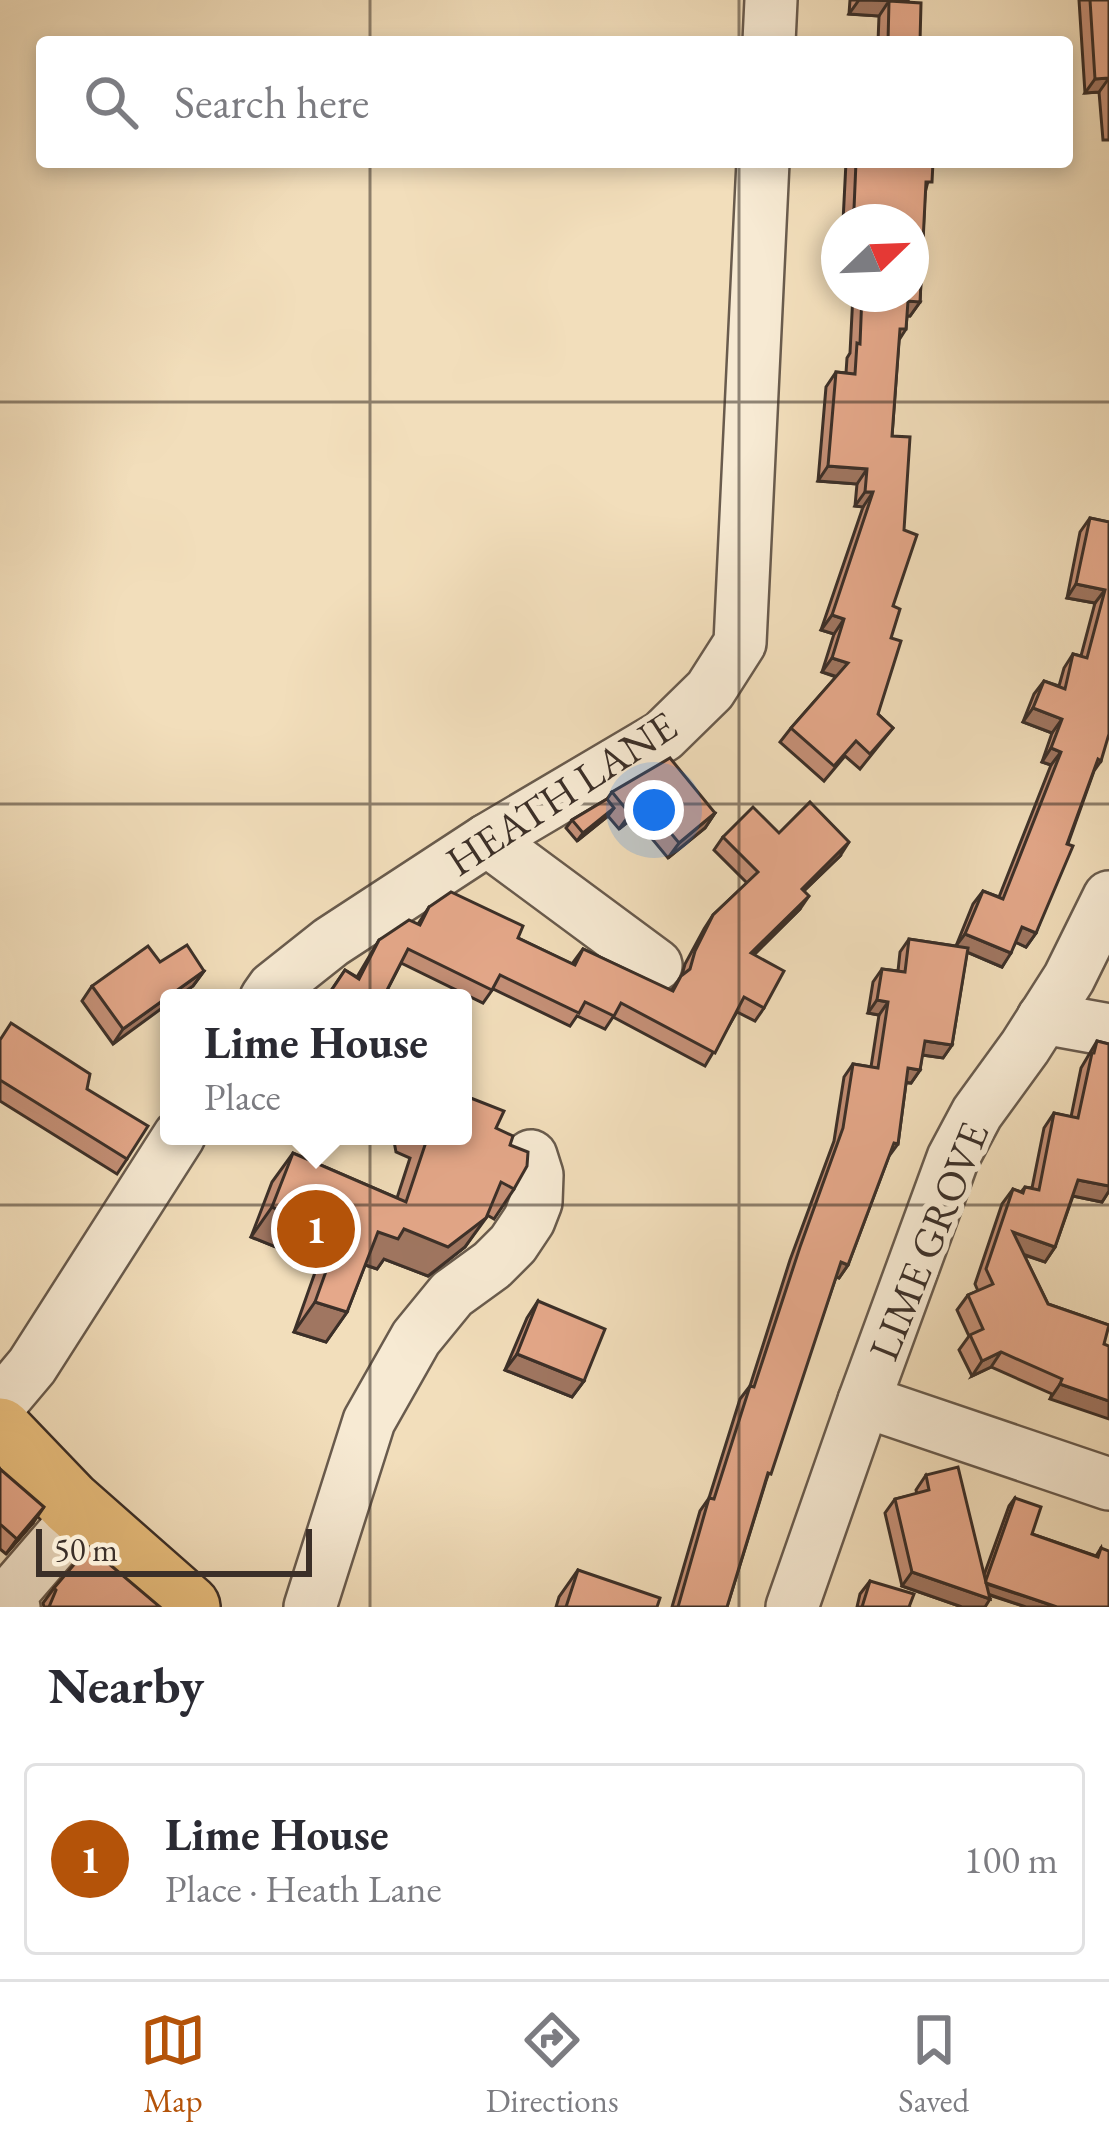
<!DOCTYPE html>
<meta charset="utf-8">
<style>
:root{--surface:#fff;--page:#f7f7f7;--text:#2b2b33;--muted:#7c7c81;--line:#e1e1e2;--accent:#b45309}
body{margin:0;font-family:"EB Garamond",serif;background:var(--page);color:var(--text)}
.compass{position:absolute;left:821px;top:204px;width:108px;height:108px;border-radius:50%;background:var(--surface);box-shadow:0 6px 18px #0003;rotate:67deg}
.scale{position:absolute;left:36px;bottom:30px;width:276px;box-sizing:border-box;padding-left:12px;border:6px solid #3b2f28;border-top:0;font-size:33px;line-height:42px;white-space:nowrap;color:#3b2f28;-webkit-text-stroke:9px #f7ead3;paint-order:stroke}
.you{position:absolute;left:654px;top:810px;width:42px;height:42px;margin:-30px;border:9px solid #fff;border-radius:50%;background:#1a73e8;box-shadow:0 0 0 18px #1a73e833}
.badge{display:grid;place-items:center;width:78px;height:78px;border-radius:50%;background:var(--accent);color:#fff;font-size:39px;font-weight:700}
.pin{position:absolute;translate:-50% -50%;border:6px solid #fff;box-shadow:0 3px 12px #0006}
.popup{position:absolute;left:160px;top:989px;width:312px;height:156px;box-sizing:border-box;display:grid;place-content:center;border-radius:12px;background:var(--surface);filter:drop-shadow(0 3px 9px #0005);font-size:39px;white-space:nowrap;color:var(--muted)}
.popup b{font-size:45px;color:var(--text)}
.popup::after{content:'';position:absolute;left:50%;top:100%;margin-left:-24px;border:24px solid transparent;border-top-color:var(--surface)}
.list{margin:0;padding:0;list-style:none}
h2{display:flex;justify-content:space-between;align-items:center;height:156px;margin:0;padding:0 48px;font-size:51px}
h2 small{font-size:39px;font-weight:400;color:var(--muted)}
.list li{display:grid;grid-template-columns:78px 1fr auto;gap:36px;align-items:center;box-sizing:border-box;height:192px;margin:0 24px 24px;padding:0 24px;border:3px solid var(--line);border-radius:12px}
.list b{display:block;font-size:45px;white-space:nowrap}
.list p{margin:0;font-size:39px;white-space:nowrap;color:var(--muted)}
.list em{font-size:39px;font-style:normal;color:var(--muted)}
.icon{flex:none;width:66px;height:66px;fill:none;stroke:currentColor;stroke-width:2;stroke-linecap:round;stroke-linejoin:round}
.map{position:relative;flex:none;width:1109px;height:1607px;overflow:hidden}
.search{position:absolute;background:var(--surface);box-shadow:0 6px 18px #0003;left:36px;right:36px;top:36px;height:132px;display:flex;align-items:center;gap:30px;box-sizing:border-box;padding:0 42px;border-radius:12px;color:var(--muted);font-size:45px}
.sheet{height:372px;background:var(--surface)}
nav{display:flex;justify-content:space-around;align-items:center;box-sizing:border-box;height:168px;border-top:3px solid var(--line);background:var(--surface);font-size:33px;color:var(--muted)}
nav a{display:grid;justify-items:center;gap:6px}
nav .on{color:var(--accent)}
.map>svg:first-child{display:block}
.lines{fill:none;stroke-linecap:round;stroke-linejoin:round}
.minor-casing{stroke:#695b4d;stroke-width:56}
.major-casing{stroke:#3b2f28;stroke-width:68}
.minor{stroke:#f7ead3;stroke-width:51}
.major{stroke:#e9bf7e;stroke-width:63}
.wall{fill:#c59077;stroke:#3b2f28;stroke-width:3}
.shaded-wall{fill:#a07661;stroke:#3b2f28;stroke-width:3}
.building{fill:#e5a88a;stroke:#3b2f28;stroke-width:3}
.grid{fill:none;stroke:#3b2f28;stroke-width:3;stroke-opacity:0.55}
.labels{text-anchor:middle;stroke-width:12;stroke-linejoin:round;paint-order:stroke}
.street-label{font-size:42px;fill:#3b2f28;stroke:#f7ead3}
</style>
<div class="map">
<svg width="1109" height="1607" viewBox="0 0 1109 1607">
<rect width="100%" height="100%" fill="#f2debb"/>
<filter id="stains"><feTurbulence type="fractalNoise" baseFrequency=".00167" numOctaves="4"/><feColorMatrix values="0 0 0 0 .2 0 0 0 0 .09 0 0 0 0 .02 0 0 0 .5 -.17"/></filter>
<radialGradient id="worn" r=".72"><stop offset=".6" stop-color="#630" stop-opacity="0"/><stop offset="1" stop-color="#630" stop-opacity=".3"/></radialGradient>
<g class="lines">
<defs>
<g id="minor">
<polyline points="769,42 771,0"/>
<polyline points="487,840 656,965"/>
<polyline points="266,998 273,988 331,942 487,840 663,736 710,690 740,643 763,162"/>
<polyline points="1043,1018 1109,1030"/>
<polyline points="864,1401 1109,1484"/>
<polyline points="0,1404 32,1366 179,1136"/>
<polyline points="14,1607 6,1600 81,1513"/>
<polyline points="310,1607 369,1421 416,1338 452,1294 492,1265 513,1244 529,1220 536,1202 537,1175 531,1156"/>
<polyline points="792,1607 864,1401 953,1158 977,1113 1025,1047 1069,978 1109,897"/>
</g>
<polyline id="major" points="0,1430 70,1503 188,1607"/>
</defs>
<use href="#minor" class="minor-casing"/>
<use href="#major" class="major-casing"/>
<use href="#minor" class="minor"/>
<use href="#major" class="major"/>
</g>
<g class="wall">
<polygon points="850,0 908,0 920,42 878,42 879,16 849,14"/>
<polygon points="1079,0 1109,0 1109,140 1103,140 1099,92 1085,93"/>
<polygon points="846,162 933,162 925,193 920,302 910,316 907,316 906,329 899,340 892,436 893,606 891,638 878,714 893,728 860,769 845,756 824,781 780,742 791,728 836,677 822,672 834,634 821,630 863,507 855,506 857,484 818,481 826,387 836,372 846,373 847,358 850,353 853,294 911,294 911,222 843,222"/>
<polygon points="1090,518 1109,522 1101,761 1094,771 1036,933 1026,947 1016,942 1002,967 967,952 952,1045 943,1058 922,1055 920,1070 911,1083 906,1083 898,1144 889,1156 848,1265 839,1278 836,1277 766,1481 727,1607 672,1607 700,1511 709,1498 740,1399 750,1386 790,1260 834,1141 844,1077 853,1064 871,1067 879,1015 868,1013 873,982 882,969 898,971 900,952 909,939 956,946 973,904 983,891 999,897 1051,765 1042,762 1052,733 1023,722 1034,694 1044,681 1059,686 1064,668 1073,654 1081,656 1095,603 1067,598 1080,532"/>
<polygon points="612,792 715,813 705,828 668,858 634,817 619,829 608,816 577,841 566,828 572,820 607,799"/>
<polygon points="779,833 840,856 804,891 800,909 754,955 764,1008 755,1021 737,1012 705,1066 613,1017 605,1029 577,1016 570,1026 493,989 483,1003 401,963 384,996 387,998 326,998 345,970 357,977 379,940 418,924 429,907 518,938 572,964 583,949 671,991 682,975 685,964 704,929 713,915 747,883 714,850 723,837"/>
<polygon points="160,962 204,971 193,986 176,998 169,998 113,1044 82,1001 92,986"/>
<polygon points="0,1039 87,1089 127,1159 117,1174 0,1101"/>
<polygon points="1097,1041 1109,1044 1109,1191 1102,1202 1073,1196 1055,1247 1045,1262 1024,1255 1048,1304 1109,1325 1050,1399 1052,1394 991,1367 972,1376 959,1350 969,1336 957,1310 968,1295 978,1291 975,1284 1002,1204 1013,1189 1021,1192 1025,1187 1032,1188 1044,1128 1054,1113 1071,1117 1081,1068"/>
<polygon points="496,1128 510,1145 514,1189 494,1219 487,1215 465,1247 428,1276 384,1259 377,1269 365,1265 347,1312 326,1342 294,1332 318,1264 251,1237 272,1182 293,1153 397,1198 410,1158 396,1152 393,1136 463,1136"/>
<polygon points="538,1301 584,1381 572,1397 505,1370 527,1318"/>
<polygon points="0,1469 33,1523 6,1554 0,1549"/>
<polygon points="926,1475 984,1575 1009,1506 1015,1498 1032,1534 1096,1556 1101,1548 1109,1607 1026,1607 989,1595 985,1607 962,1607 902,1586 885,1513 895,1499 917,1494 916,1490"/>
<polygon points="578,1570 657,1607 556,1607 559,1597"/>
<polygon points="870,1581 909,1607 857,1607 860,1594"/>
<polygon points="54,1588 160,1607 44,1607 43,1603"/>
</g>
<g class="shaded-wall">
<polygon points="859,0 908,1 889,1 879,16 849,14"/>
<polygon points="1109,78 1099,92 1085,93 1095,79"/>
<polygon points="854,209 865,210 857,222 845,222"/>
<polygon points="908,301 920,302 910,316 897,316"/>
<polygon points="828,466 867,469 857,484 818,481"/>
<polygon points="865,492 873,492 863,507 855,506"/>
<polygon points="1076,584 1105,590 1095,603 1067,598"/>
<polygon points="832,615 844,619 834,634 821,630"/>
<polygon points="832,658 848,663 838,677 822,672"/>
<polygon points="1033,708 1062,719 1052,733 1023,722"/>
<polygon points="1051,748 1061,752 1051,765 1042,762"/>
<polygon points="645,802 634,817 619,829 630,814"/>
<polygon points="614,808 608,816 577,841 583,833"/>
<polygon points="715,813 705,828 668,858 679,843"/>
<polygon points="849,842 840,856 792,902 802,889"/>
<polygon points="809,896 800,909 742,966 751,953"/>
<polygon points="1022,927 1036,933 1026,947 1013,941"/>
<polygon points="965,934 1011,953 1002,967 955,947"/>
<polygon points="204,971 193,986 176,998 169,998 169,1003 113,1044 123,1029"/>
<polygon points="877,1000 888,1002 879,1015 868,1013"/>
<polygon points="925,1041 952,1045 943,1058 916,1054"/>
<polygon points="908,1068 920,1070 911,1083 898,1081"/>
<polygon points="1078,1180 1109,1186 1109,1191 1102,1202 1068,1195"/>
<polygon points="272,1207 339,1235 318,1264 251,1237"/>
<polygon points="486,1218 465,1247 428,1276 384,1259 377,1269 357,1262 378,1232"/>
<polygon points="1013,1232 1055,1247 1045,1262 1003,1247"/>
<polygon points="841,1262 848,1265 839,1278 831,1275"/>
<polygon points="315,1302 347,1312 326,1342 294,1332"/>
<polygon points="1001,1352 991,1367 972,1376 982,1361"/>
<polygon points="517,1354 584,1381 572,1397 505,1370"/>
<polygon points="1060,1384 1109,1401 1109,1419 1050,1399"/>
<polygon points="44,1507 33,1523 6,1554 17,1539"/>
<polygon points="912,1572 990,1599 985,1607 962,1607 902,1586"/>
<polygon points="984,1583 1057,1607 1026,1607 979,1591"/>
</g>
<g class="building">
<polygon points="1090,0 1109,0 1109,82 1109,78 1095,79"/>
<polygon points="889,1 921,3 920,42 888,42"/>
<polygon points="856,162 933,162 932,182 926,182 920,302 908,301 906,329 900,329 892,436 910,437 904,530 917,535 893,606 900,609 891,638 901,641 878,714 893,728 870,754 856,741 834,766 791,728 848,663 832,658 844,619 832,615 873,492 865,492 867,469 828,466 836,372 855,374 857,343 860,344 862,294 911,294 911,222 865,222 865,210 854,209"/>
<polygon points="1090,518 1109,522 1109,734 1101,761 1098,759 1067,844 1073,846 1036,933 1022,927 1011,953 965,934 983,891 1003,899 1061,752 1051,748 1062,719 1033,708 1044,681 1065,689 1073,654 1087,658 1105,590 1076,584"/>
<polygon points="670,758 715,813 679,843 645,802 630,814 612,792"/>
<polygon points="607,799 614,808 583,833 572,820"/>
<polygon points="810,802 849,842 802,889 809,896 751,953 784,971 764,1008 744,997 715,1053 621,1003 614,1016 585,1002 579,1013 500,975 492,990 408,949 384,996 387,998 327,997 345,970 359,979 379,940 409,920 420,925 429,907 451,892 523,926 518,938 575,965 583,949 673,991 681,976 690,969 695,951 713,915 758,872 723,837 753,807 779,833"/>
<polygon points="909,939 968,948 952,1045 925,1041 920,1070 908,1068 898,1144 894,1143 848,1265 841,1262 771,1474 768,1473 727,1607 678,1607 709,1498 714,1499 750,1386 754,1387 800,1247 843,1128 853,1064 878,1068 888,1002 877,1000 882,969 905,972"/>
<polygon points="187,945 204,971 123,1029 92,986 148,946 160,962"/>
<polygon points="11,1023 90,1074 87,1089 148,1126 127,1159 0,1080 0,1040"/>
<polygon points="1097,1041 1109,1044 1109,1186 1078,1180 1055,1247 1013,1232 1048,1304 1109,1325 1104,1344 1109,1346 1109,1401 1060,1384 1062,1379 1001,1352 982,1361 970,1335 983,1329 968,1295 993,1284 986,1269 1013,1189 1023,1193 1025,1187 1039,1190 1054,1113 1078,1118 1092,1053 1094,1053"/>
<polygon points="463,1095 504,1111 496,1128 513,1136 510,1145 528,1152 527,1166 514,1189 501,1182 486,1218 448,1247 404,1229 398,1239 378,1232 347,1312 315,1302 339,1235 272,1207 293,1153 406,1202 428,1136 463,1136"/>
<polygon points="538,1301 605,1329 584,1381 517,1354"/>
<polygon points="958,1467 990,1599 912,1572 895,1499 929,1490 926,1475"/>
<polygon points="0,1469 44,1507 17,1539 0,1524"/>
<polygon points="1015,1498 1041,1507 1032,1534 1098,1557 1101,1548 1109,1551 1109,1607 1057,1607 986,1583 986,1580"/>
<polygon points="89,1547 160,1607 49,1607 56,1590 54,1588"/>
<polygon points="578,1570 660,1598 657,1607 566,1607"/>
<polygon points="870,1581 914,1594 909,1607 862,1607"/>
</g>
<path class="grid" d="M 370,0 L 370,42M 739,0 L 739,42M 370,162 L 370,1607M 739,162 L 739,1607M 0,402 L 1109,402M 0,804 L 1109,804M 0,1205 L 1109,1205"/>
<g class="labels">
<g class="street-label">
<text transform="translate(561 793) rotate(-33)" y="15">HEATH LANE</text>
<text transform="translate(928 1241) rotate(-68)" y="15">LIME GROVE</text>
</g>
</g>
<rect width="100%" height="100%" filter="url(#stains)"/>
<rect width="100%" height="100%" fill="url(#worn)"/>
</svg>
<svg class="compass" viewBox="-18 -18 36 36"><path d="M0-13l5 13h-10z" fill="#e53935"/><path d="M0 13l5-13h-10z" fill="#7c7c81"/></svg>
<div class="scale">50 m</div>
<div class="you"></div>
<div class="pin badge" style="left:316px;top:1229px">1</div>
<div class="popup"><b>Lime House</b>Place</div>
<div class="search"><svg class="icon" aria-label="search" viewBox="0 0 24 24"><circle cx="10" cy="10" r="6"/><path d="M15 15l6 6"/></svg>Search here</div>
</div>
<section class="sheet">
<h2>Nearby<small></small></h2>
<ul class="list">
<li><span class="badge">1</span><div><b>Lime House</b><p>Place · Heath Lane</p></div><em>100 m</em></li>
</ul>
</section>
<nav>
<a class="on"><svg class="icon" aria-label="map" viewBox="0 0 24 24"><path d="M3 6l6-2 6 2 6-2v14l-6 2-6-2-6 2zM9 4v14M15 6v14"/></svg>Map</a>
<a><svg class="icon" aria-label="directions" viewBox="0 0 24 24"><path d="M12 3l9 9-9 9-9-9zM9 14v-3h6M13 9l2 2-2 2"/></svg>Directions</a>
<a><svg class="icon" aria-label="saved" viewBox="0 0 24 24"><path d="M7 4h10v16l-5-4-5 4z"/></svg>Saved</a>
</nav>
